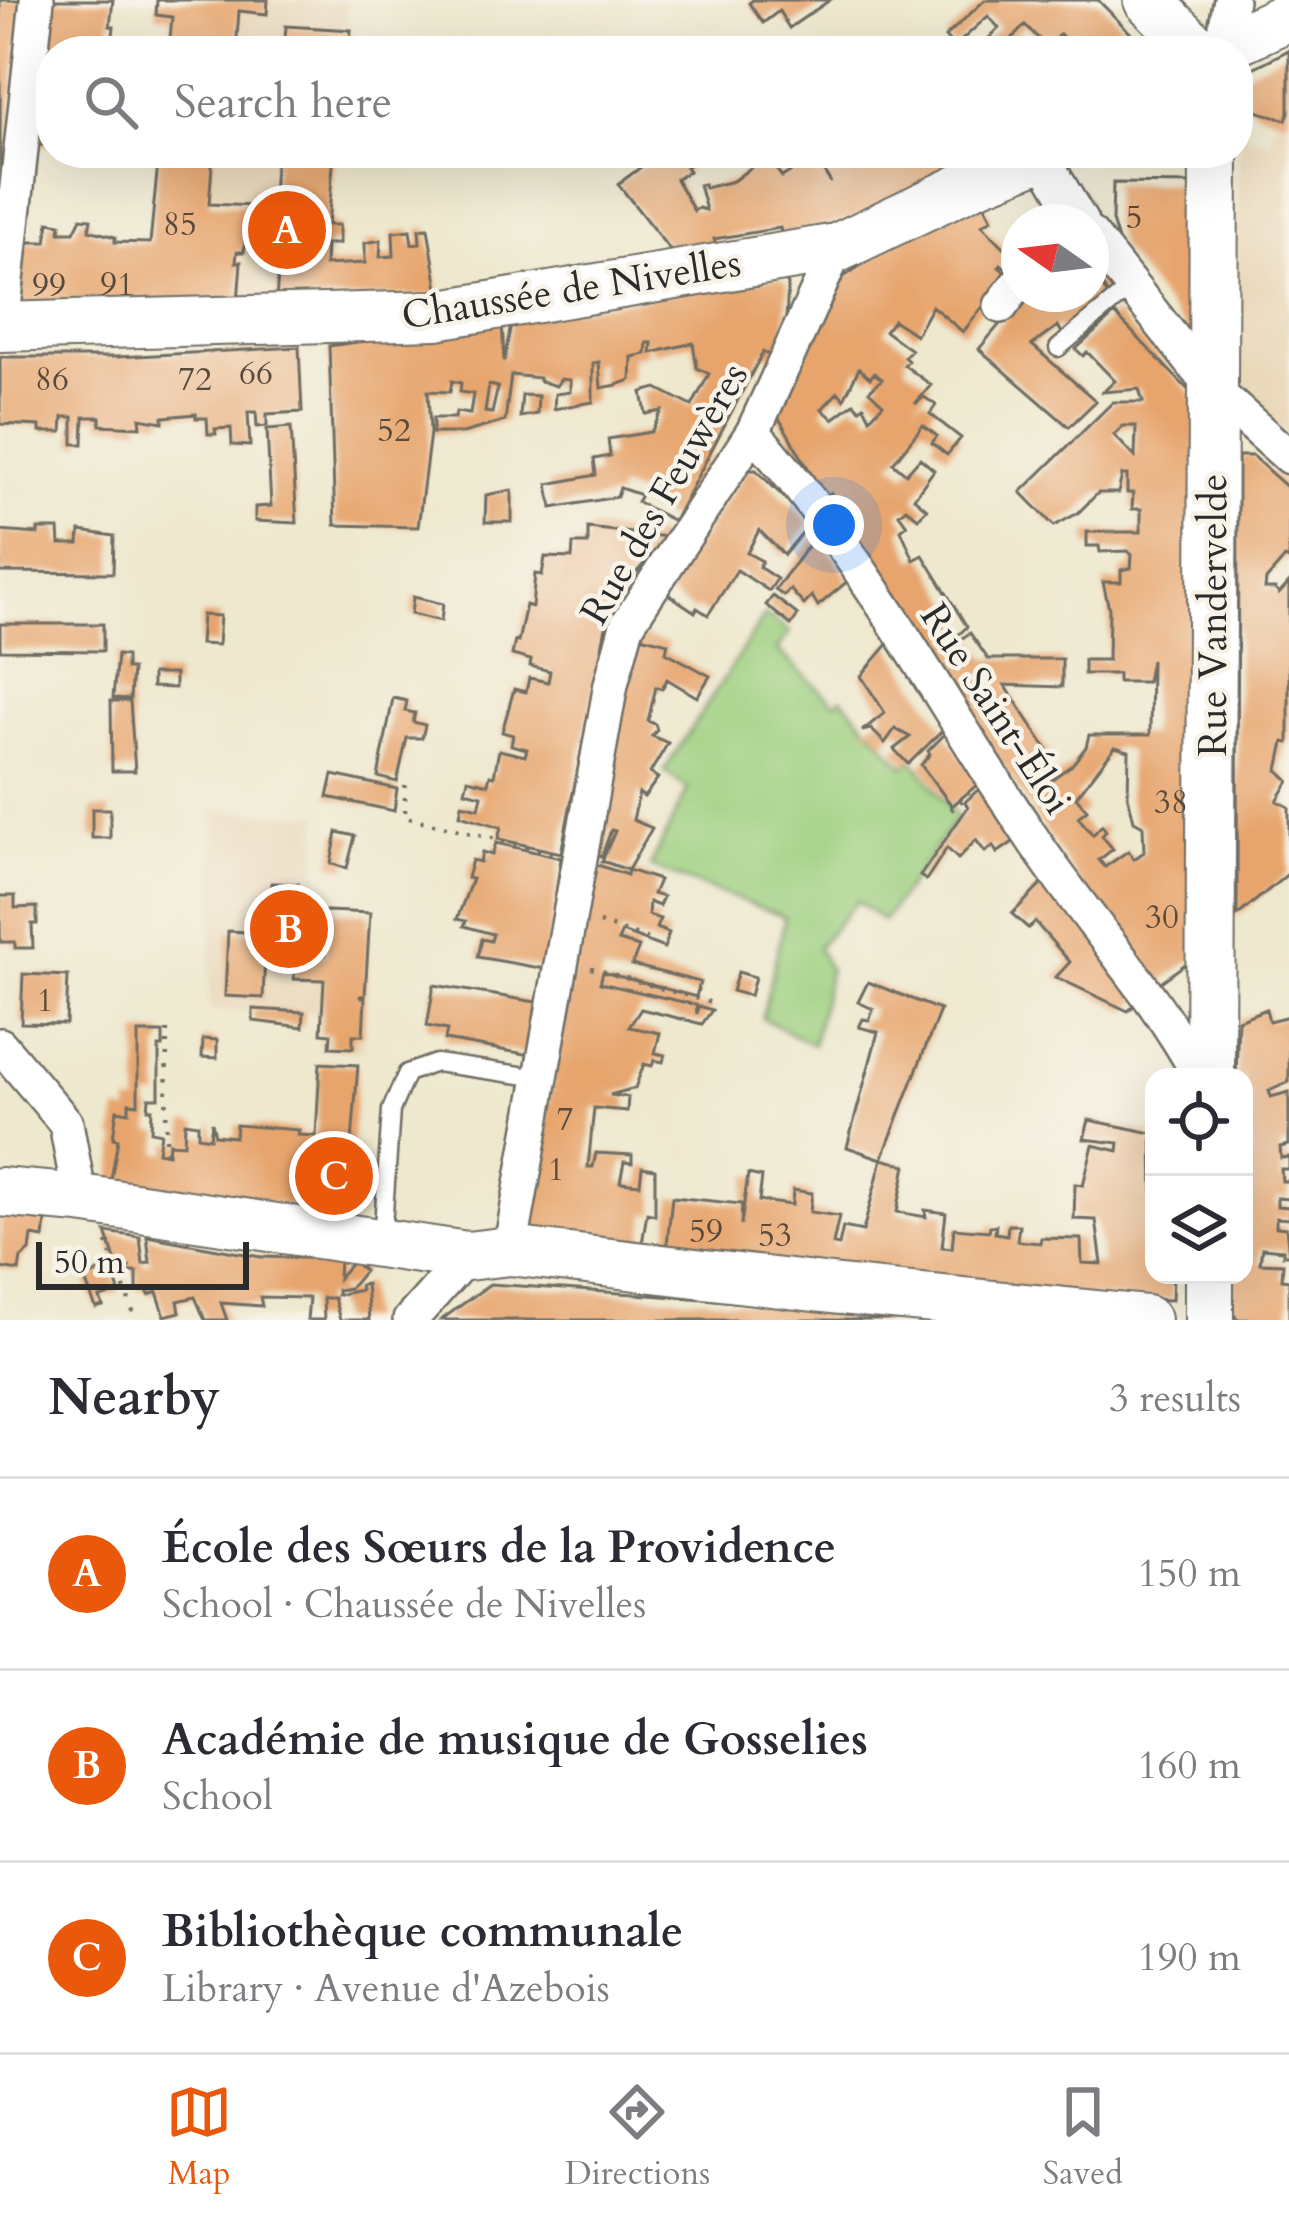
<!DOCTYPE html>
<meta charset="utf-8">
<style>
:root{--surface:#fff;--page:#f7f7f7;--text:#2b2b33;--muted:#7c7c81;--line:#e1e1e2;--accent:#ea580c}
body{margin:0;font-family:Cardo,serif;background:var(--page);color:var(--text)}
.controls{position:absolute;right:36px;bottom:36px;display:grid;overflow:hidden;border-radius:24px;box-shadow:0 12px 48px #0002}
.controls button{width:108px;height:108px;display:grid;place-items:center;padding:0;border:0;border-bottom:3px solid var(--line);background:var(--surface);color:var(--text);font:60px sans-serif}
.compass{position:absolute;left:1001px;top:204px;width:108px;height:108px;border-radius:50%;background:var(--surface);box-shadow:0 12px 48px #0002;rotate:284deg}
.scale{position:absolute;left:36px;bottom:30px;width:213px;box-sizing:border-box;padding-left:12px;border:6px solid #2b2b2b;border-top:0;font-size:33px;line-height:42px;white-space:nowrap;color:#2b2b2b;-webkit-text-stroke:9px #f7f3e8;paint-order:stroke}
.you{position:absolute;left:834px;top:525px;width:42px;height:42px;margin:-30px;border:9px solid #fff;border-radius:50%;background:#1a73e8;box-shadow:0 0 0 18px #1a73e833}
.badge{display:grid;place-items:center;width:78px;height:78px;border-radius:50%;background:var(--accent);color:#fff;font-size:39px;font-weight:700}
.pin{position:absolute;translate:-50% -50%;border:6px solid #fff;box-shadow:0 3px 12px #0006}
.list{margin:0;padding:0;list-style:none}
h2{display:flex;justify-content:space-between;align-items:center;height:156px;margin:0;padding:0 48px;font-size:51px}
h2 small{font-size:39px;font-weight:400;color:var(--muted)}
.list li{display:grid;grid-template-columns:78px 1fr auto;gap:36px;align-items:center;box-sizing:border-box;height:192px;padding:0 48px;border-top:3px solid var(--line)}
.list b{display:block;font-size:45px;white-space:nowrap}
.list p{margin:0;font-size:39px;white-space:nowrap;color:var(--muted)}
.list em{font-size:39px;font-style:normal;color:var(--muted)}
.icon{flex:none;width:66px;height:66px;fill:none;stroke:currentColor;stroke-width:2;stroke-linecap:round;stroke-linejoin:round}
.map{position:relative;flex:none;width:1289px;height:1320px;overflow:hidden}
.search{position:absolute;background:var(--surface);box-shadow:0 12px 48px #0002;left:36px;right:36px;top:36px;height:132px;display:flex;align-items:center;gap:30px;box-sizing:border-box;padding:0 42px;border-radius:48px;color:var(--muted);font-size:45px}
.sheet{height:732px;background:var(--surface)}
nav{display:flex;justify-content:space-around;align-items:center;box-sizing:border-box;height:168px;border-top:3px solid var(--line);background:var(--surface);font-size:33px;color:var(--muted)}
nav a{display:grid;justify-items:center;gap:6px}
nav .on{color:var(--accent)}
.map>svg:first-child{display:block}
.built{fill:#ead8ba}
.green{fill:#9ccf7e;stroke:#647d54;stroke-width:3}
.building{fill:#e7a56d;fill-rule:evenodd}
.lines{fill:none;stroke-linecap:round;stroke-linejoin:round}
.lane-casing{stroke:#6f6d64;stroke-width:21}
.street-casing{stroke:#6f6d64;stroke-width:38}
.secondary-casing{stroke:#6f6d64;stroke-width:52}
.path{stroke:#6f6d64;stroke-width:4.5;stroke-dasharray:3 9;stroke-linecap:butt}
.lane{stroke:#fff;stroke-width:16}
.street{stroke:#fff;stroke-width:33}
.secondary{stroke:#fff;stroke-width:48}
.labels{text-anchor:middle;stroke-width:9;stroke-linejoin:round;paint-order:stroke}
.number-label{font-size:33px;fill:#5a4a3c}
.street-label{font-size:39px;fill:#2b2b2b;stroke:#f7f3e8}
</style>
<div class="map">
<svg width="1289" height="1320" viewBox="0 0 1289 1320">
<rect width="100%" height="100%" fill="#f7f3e8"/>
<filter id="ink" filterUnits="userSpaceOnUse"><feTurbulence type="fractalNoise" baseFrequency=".00833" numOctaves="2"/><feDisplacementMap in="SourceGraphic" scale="24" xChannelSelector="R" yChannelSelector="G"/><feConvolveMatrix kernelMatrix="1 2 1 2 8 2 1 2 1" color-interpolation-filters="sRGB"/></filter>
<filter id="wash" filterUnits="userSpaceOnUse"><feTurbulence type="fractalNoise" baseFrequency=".004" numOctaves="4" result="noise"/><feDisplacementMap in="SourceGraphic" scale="48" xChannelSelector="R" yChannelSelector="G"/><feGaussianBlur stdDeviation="2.7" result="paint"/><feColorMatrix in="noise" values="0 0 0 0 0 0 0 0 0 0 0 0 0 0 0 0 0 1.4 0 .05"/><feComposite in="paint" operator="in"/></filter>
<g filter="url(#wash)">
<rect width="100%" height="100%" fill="#eee8ce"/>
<g class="built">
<polygon points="222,0 347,0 343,51 218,51"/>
<polygon points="1289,115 1289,437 1237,394 1239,131 1270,142 1276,116"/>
<polygon points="213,153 335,153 323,303 240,303 246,206 211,198"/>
<polygon points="215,811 319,814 316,923 366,925 362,1050 318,1048 319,1013 209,1010"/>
</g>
<polygon class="green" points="765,615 790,632 777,650 835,703 842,698 904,766 913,760 957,817 883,921 857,901 817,947 829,970 813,1045 762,1018 785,917 650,867 688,789 664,771"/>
<g id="blocks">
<g class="building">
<polygon points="0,0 23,0 3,176 0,176"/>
<polygon points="48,0 113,0 110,26 114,26 113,36 102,42 101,51 51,51 51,146 32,144"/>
<polygon points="157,0 268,0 267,14 239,11 236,51 169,51 172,17 156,15"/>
<polygon points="753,0 830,0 789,28 779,11 763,23 749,3"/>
<polygon points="985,0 1098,0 1148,51 1098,51 1108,44 1103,39 1087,51 1076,51 1060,34 1047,47 1025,25 1000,51 989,51 983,44 999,28 988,16 954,47 945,37"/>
<polygon points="286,26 351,30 349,51 284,51"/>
<polygon points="1289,50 1289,112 1286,120 1256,111 1238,96 1238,91 1239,79 1249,70"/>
<polygon points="159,153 213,153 209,204 254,206 251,242 245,242 244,252 237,252 236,262 241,262 238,302 23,305 16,298 22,242 46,242 49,222 61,224 60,232 74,232 81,218 91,219 89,230 115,237 115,242 150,243"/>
<polygon points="276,153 334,153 328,225 339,225 339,244 326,244 325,265 365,263 365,243 381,240 380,257 394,256 393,232 410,230 412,244 420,243 419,229 428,228 439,295 276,301 282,222 271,221"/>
<polygon points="660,153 703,153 686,167 689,171 676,179 694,211 698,208 706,210 699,185 704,184 705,188 733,181 766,156 782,177 796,168 786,153 812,153 831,183 816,157 823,153 829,159 841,153 1005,153 849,219 782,237 780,228 714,239 718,252 677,259 618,184"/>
<polygon points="1113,183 1195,184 1196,343 1120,247 1112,221"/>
<path d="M 980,196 L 992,219 L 982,225 L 1019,262 L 1019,272 L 1015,277 L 1001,264 L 999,267 L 1005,272 L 992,288 L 1000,295 L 985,304 L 963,332 L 932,306 L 916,335 L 893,320 L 885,331 L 911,350 L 904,357 L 908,361 L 904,365 L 931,385 L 915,404 L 924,397 L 936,405 L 930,414 L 961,438 L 947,455 L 932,443 L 937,436 L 923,425 L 893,463 L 906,474 L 920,458 L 934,470 L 914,498 L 927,509 L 918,518 L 906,508 L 899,514 L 907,525 L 901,530 L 914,560 L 923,555 L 967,627 L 957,636 L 959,640 L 970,633 L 988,659 L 1062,659 L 1062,687 L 1005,685 L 1049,752 L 1034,762 L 1048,782 L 1072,765 L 1086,747 L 1089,735 L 1150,735 L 1151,660 L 1147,682 L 1118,682 L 1118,674 L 1084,674 L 1084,660 L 1108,660 L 1109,609 L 1103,582 L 1121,582 L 1121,570 L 1131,568 L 1132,555 L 1128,551 L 1100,552 L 1099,546 L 1087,546 L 1087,532 L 1141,532 L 1141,509 L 1132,509 L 1133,493 L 1127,493 L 1127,475 L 1122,475 L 1118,493 L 1098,493 L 1078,513 L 1054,526 L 1021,492 L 1113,402 L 1143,402 L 1139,389 L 1103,392 L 1115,381 L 1087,352 L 1083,356 L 1076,349 L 1115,314 L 1196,398 L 1195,957 L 1154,987 L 1111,931 L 869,560 L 831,493 L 825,497 L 777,415 L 842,278 L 901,238 ZM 859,368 L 870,378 L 874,373 L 882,379 L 869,391 L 883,404 L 870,418 L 864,406 L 860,409 L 854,403 L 833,419 L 822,409 L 838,392 L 844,399 ZM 1123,426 L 1136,426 L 1135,457 L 1114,435 ZM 1115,747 L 1129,751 L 1128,796 L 1134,821 L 1143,826 L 1144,852 L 1134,859 L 1128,851 L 1105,867 L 1099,860 L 1113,849 L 1102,836 L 1106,831 L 1102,825 L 1093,835 L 1078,817 L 1087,810 L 1076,797 Z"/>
<polygon points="1091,265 1109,298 1064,337 1058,326 1032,345 1096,401 1069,427 979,349 1025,294 1039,308 1053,294 1091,294"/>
<path d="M 781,277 L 788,284 L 785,336 L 776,359 L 763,352 L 674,521 L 637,502 L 641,495 L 620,488 L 617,497 L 552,508 L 548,484 L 596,475 L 594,459 L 610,456 L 608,439 L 651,432 L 662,411 L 646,414 L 642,392 L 657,388 L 692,406 L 709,374 L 697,368 L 693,343 L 651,353 L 652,343 L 647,343 L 646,354 L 632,357 L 631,380 L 617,385 L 601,388 L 599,362 L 593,363 L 593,402 L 575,405 L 554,409 L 555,394 L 570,392 L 570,380 L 561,379 L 556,386 L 539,381 L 539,378 L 511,375 L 505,421 L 463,433 L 433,433 L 433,418 L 455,418 L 456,412 L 470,414 L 473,394 L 460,392 L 461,383 L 452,381 L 450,392 L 428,391 L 430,433 L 418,527 L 335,525 L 329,346 L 502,321 L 504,362 L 512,319 ZM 489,385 L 498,387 L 492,413 L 485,412 Z"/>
<polygon points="299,347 302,412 267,414 267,426 257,427 256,412 248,412 250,446 232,445 231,428 215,429 216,434 208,434 207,418 196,418 196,414 163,417 163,422 140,418 141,427 100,425 100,417 84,417 83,444 73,444 73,417 63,417 62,432 40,432 40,426 0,424 0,357 118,357"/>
<polygon points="522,395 538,396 537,414 520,417"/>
<polygon points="291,427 297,523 255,521 255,507 271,506 267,429"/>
<polygon points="1238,456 1252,456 1289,489 1289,560 1285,558 1266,580 1265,589 1275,589 1279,594 1289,583 1289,743 1284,742 1278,770 1289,781 1277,801 1289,807 1289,873 1237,916"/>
<polygon points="747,470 756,470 810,523 784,555 759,530 747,553 762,561 759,567 777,579 769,591 737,570 708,615 697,608 695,612 665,592"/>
<polygon points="512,490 512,522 485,522 486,495"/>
<polygon points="588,528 667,537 611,602 561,853 498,839 501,827 460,815 462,804 479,808 482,795 465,791 468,779 488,784 490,775 494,776 499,750 525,756 527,749 511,745 513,735 502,732 514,689 526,692 529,678 548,682 550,671 530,666 531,660 512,655 515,641 518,642 526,605 532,607 535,574 542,575 545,557 572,558 573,544 588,544"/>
<polygon points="38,529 59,529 60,544 79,544 80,531 114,536 113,573 0,572 0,531 38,534"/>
<polygon points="818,532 849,580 818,606 812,596 804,605 790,589 784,596 775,590"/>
<polygon points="773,596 798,615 791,625 766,605"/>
<polygon points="413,597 443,604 441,621 411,614"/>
<polygon points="202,615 220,616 218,645 200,644"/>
<polygon points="0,624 103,624 103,651 0,650"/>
<polygon points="637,635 668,643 666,652 710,676 697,697 667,679 662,689 656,687 648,721 655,724 657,730 652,736 668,743 650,773 658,778 644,797 639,793 633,820 652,828 628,870 659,880 653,894 663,897 659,906 649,902 648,915 660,919 656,928 669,933 664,948 622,932 618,941 639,947 632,965 700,982 696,997 603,972 600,983 696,1005 697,1014 698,1006 712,1010 702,1024 641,1009 629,1027 660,1033 655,1053 665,1055 663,1062 654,1060 652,1066 644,1064 635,1088 610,1095 628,1097 627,1111 594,1108 588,1167 593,1167 596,1153 632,1155 632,1163 624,1162 620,1182 640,1184 642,1167 655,1169 655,1215 647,1213 641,1250 526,1229 592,863 627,875 628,870 602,861 615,831 611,830 602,856 588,850"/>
<polygon points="889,643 945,728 908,764 894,749 910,737 895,729 885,743 871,729 862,731 885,713 861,676"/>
<polygon points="117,655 126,656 126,669 132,669 130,699 113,698"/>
<polygon points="152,674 175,674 175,688 152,687"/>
<polygon points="393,698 407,701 405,711 415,713 413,722 425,725 422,738 407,738 397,782 378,777"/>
<polygon points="111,701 130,701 135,771 112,771"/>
<polygon points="946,733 978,784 952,806 921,765 930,754 928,751"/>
<polygon points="333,775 397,789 394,811 328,797"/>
<polygon points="982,786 1016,840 997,853 993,846 985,852 976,840 958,859 947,848 926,880 920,876 968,807 965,802"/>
<rect x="92" y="809" width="18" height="29"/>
<polygon points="337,832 355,836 347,868 331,864"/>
<polygon points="496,843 561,858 545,969 478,957 482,939 491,941 493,934 464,926 466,921 457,919 472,879 467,878 472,860 480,862 482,852 492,855"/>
<polygon points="1047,879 1141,999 1128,1011 1056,977 1070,962 1035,922 1028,928 1012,914"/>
<polygon points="272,883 298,884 297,910 270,909"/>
<polygon points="0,896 15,896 15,908 37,907 37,924 32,924 33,948 15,948 15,942 0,942"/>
<polygon points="327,911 370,913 365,996 359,996 365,999 363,1035 353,1035 353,1048 330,1047 331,1034 321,1033 324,980 294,979 295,954 325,955 326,939 297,937 299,914"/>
<polygon points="228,931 266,933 263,998 225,996"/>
<polygon points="738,972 755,977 750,996 732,991"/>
<polygon points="23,974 68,976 66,1024 21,1023"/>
<polygon points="868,982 940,1010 882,1159 847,1147 878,1032 859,1027 863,1019 869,1020 873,1009 858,1002"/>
<polygon points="434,985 536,1002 531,1055 445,1040 447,1030 427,1026"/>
<polygon points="253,1009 304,1012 303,1027 253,1021"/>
<polygon points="1266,1009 1269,1021 1289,1016 1289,1082 1269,1091 1271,1097 1289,1092 1289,1145 1280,1147 1281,1158 1289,1157 1289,1169 1281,1169 1282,1181 1289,1181 1289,1199 1277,1198 1277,1206 1289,1207 1289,1219 1276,1218 1276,1227 1286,1228 1289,1255 1283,1255 1283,1250 1262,1248 1260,1263 1283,1264 1282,1279 1289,1280 1289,1320 1238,1319 1230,1311 1232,1275 1244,1275 1244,1077 1236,1077 1238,1020"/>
<polygon points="138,1033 163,1033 163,1047 159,1047 159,1098 149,1098 148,1109 152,1109 151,1131 161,1133 158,1152 168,1154 169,1143 184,1144 185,1122 198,1124 198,1136 210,1138 212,1122 215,1135 235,1137 236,1125 299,1130 298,1135 316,1136 320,1063 358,1065 347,1206 314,1195 311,1209 111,1180 118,1139 113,1138 117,1110 129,1112 129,1103 138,1104"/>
<polygon points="203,1039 217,1040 217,1058 202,1057"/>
<polygon points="1089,1120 1152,1133 1154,1275 1173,1275 1172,1300 1037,1296 666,1254 672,1197 742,1204 741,1225 748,1174 762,1177 759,1201 792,1205 793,1190 812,1193 810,1212 839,1216 833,1244 839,1245 843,1227 863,1231 882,1159 906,1165 897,1212 926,1217 925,1210 946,1213 942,1247 952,1248 954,1228 989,1231 990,1226 996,1225 995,1233 1007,1235 1008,1225 1019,1225 1017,1241 1040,1243 1041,1238 1081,1239 1082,1263 1102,1264 1096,1220 1074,1219 1075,1184 1083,1185 1093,1145 1118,1151 1119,1143 1084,1139"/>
<polygon points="0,1215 46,1221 44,1238 32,1236 30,1251 21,1258 19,1271 0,1268"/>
<polygon points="106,1232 140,1237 143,1264 150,1263 147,1236 261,1257 339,1259 338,1278 353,1261 364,1271 350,1288 337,1290 337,1295 361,1290 360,1285 366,1284 369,1320 340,1320 334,1298 323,1298 324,1320 307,1320 309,1298 260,1297 262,1306 221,1303 227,1320 205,1320 195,1297 178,1301 180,1312 165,1316 157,1292 149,1295 147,1290 137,1290 137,1272 128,1272 129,1268 119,1272"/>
<polygon points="111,1264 119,1292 100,1298 103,1306 96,1308 85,1280"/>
<polygon points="490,1284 705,1299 917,1320 441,1320"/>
</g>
</g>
</g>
<g filter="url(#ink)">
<use href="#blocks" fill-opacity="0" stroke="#6f6d64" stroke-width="3"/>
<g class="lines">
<defs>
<g id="lane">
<polyline points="1058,348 1131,287"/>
<polyline points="382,1241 391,1110 407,1073 436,1063 541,1078"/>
</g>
<g id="street">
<polyline points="1226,24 1231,0"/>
<polyline points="1042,156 1081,222"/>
<polyline points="1091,235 1213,389 1289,457"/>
<polyline points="1001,306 1019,282"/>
<polyline points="2,327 37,0"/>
<path d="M 753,432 C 862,553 941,703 1032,838 C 1086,920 1154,991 1200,1077"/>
<polyline points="0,1045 66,1123 80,1199"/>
<polyline points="510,1251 611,684 627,625 753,432 837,248"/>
<polyline points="410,1320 467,1256"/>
</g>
<g id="secondary">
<polyline points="1148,0 1199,51"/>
<polyline points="1213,51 1289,16"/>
<polyline points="0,327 436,315 837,248 973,183 1048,153"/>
<polyline points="1210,1077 1214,153"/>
<polyline points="0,1192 80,1199 467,1256 510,1251 840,1290 1146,1320"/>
<polyline points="1209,1320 1209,1275"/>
</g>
</defs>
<use href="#lane" class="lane-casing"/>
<use href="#street" class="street-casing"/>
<use href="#secondary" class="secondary-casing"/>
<g class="path">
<polyline points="405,785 405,817 553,853"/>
<polyline points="951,810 970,794"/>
<polyline points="599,923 651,940"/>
<polyline points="591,968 712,1003"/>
<polyline points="166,1153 167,1021"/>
<polyline points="107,1242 136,1320"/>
</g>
<use href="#lane" class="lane"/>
<use href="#street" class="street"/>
<use href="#secondary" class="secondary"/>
</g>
</g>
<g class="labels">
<g class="number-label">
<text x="1134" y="228">5</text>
<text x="180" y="235">85</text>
<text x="117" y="295">91</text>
<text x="49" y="296">99</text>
<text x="256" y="384">66</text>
<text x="52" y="390">86</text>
<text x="195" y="390">72</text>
<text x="394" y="441">52</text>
<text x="1171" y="813">38</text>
<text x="1162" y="928">30</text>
<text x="45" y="1011">1</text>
<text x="565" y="1130">7</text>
<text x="556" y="1180">1</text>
<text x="706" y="1242">59</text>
<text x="775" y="1246">53</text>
</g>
<g class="street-label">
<text transform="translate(571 288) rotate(-9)" y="14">Chaussée de Nivelles</text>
<text transform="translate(663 493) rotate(-60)" y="14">Rue des Feuwères</text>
<text transform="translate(1212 615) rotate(-90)" y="14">Rue Vandervelde</text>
<text transform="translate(997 708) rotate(57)" y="14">Rue Saint-Éloi</text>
</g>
</g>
</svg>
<div class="controls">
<button><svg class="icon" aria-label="locate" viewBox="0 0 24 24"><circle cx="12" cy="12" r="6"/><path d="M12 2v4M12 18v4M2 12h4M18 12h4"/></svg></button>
<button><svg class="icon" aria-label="layers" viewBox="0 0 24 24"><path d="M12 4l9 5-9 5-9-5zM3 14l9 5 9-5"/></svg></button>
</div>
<svg class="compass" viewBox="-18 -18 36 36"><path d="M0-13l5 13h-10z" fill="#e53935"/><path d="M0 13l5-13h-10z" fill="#7c7c81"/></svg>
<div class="scale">50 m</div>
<div class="you"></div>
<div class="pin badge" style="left:287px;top:230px">A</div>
<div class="pin badge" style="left:289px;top:929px">B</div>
<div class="pin badge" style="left:334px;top:1176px">C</div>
<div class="search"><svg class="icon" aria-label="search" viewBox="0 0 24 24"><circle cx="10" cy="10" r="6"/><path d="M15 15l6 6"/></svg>Search here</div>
</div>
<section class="sheet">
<h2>Nearby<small>3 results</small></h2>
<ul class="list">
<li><span class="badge">A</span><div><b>École des Sœurs de la Providence</b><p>School · Chaussée de Nivelles</p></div><em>150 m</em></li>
<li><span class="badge">B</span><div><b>Académie de musique de Gosselies</b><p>School</p></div><em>160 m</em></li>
<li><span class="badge">C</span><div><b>Bibliothèque communale</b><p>Library · Avenue d'Azebois</p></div><em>190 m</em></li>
</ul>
</section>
<nav>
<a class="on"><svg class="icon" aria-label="map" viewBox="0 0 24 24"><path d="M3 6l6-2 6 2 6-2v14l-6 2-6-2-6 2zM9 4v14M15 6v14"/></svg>Map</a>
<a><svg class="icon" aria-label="directions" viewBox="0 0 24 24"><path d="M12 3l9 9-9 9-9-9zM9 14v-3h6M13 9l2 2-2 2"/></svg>Directions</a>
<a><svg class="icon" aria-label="saved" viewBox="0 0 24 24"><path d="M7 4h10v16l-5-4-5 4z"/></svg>Saved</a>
</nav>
